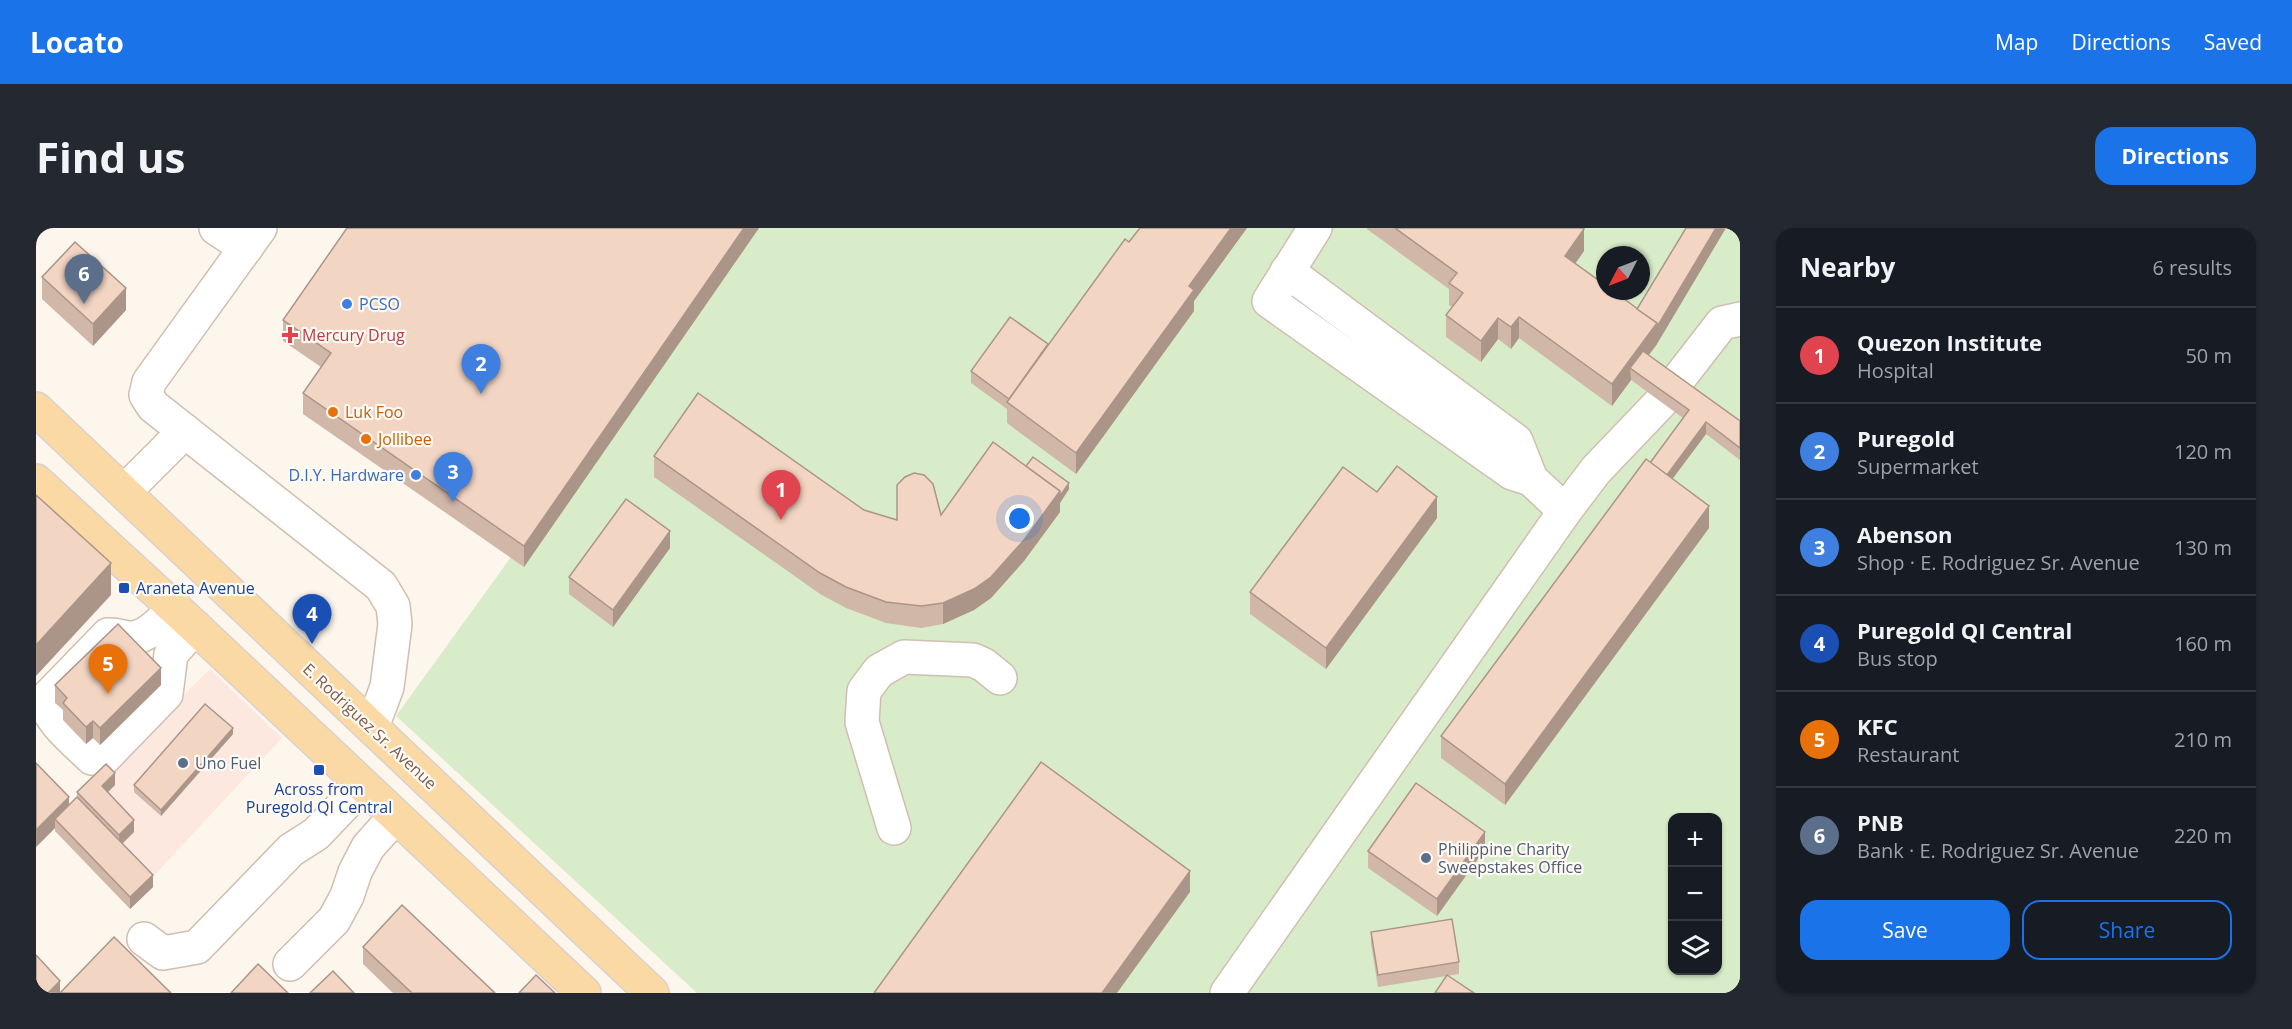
<!DOCTYPE html>
<meta charset="utf-8">
<style>
:root{--surface:#171b24;--page:#242831;--text:#f1f3f6;--muted:#9ea1a6;--line:#363941;--accent:#1a73e8}
body{margin:0;font-family:"Open Sans",sans-serif;background:var(--page);color:var(--text)}
.controls{position:absolute;right:18px;bottom:18px;display:grid;overflow:hidden;border-radius:12px;box-shadow:0 2px 4px #0004}
.controls button{width:54px;height:54px;display:grid;place-items:center;padding:0;border:0;border-bottom:2px solid var(--line);background:var(--surface);color:var(--text);font:30px sans-serif}
.compass{position:absolute;left:1560px;top:18px;width:54px;height:54px;border-radius:50%;background:var(--surface);box-shadow:0 2px 4px #0004;rotate:228deg}
.you{position:absolute;left:984px;top:291px;width:21px;height:21px;margin:-15px;border:4px solid #fff;border-radius:50%;background:#1a73e8;box-shadow:0 0 0 9px #1a73e833}
.badge{display:grid;place-items:center;width:39px;height:39px;border-radius:50%;background:var(--accent);color:#fff;font-size:20px;font-weight:700}
.pin{position:absolute;translate:-50% -50px;filter:drop-shadow(0 2px 3px #0008)}
.pin::after{content:'';position:absolute;top:32px;width:21px;height:18px;background:inherit;clip-path:polygon(0 0,100% 0,50% 100%)}
.list{margin:0;padding:0;list-style:none}
h2{display:flex;justify-content:space-between;align-items:center;height:78px;margin:0;padding:0 24px;font-size:26px}
h2 small{font-size:20px;font-weight:400;color:var(--muted)}
.list li{display:grid;grid-template-columns:39px 1fr auto;gap:18px;align-items:center;box-sizing:border-box;height:96px;padding:0 24px;border-top:2px solid var(--line)}
.list b{display:block;font-size:22px;white-space:nowrap}
.list p{margin:0;font-size:20px;white-space:nowrap;color:var(--muted)}
.list em{font-size:20px;font-style:normal;color:var(--muted)}
.actions{display:flex;gap:12px;padding:18px 24px}
.actions a{flex:1;padding:14px 0;border:2px solid var(--accent);border-radius:18px;text-align:center;font-size:21px;color:var(--accent)}
.actions .main{background:var(--accent);color:#fff}
.icon{flex:none;width:33px;height:33px;fill:none;stroke:currentColor;stroke-width:2;stroke-linecap:round;stroke-linejoin:round}
.map{position:relative;flex:none;width:1704px;height:765px;overflow:hidden;border-radius:18px}
header{display:flex;align-items:center;gap:36px;box-sizing:border-box;height:84px;padding:0 30px;background:var(--accent);color:#fff}
header strong{font-size:28px}
nav{display:flex;gap:33px;margin-inline-start:auto;font-size:21px}
.intro{display:flex;align-items:center;justify-content:space-between;box-sizing:border-box;height:144px;padding:0 36px}
h1{margin:0;font-size:42px}
.button{padding:15px 27px;border-radius:18px;background:var(--accent);color:#fff;font-size:21px;font-weight:700}
main{display:flex;gap:36px;padding:0 36px}
aside{flex:1;background:var(--surface);border-radius:18px;box-shadow:0 2px 4px #0004}
.map>svg:first-child{display:block}
.commercial{fill:#fde8e0}
.green{fill:#d8ecc9;fill-rule:evenodd}
.lines{fill:none;stroke-linecap:round;stroke-linejoin:round}
.minor-casing{stroke:#d1beb0;stroke-width:36}
.major-casing{stroke:#dad1cd;stroke-width:36}
.minor{stroke:#fff;stroke-width:33}
.major{stroke:#fbd9a5;stroke-width:33}
.wall{fill:#d1b7a8}
.shaded-wall{fill:#aa9588}
.building{fill:#f3d5c3;stroke:#aa9588;stroke-width:1.5}
.shop-dot{fill:#3f7fe0;stroke:#fffaf3;stroke-width:2}
.health-dot{fill:#e0444e;stroke:#fffaf3;stroke-width:2}
.food-dot{fill:#e8710a;stroke:#fffaf3;stroke-width:2}
.transit-dot{fill:#1a4fb4;stroke:#fffaf3;stroke-width:2}
.service-dot{fill:#5c6f8a;stroke:#fffaf3;stroke-width:2}
.labels{text-anchor:middle;stroke-width:4.5;stroke-linejoin:round;paint-order:stroke}
.shop-label{font-size:16px;fill:#366cbe;stroke:#fffaf3;text-anchor:start}
.health-label{font-size:16px;fill:#be3a42;stroke:#fffaf3;text-anchor:start}
.food-label{font-size:16px;fill:#c56008;stroke:#fffaf3;text-anchor:start}
.transit-label{font-size:16px;fill:#164399;stroke:#fffaf3;text-anchor:start}
.street-label{font-size:16px;fill:#7a5c4d;stroke:#fffaf3}
.service-label{font-size:16px;fill:#4e5e75;stroke:#fffaf3;text-anchor:start}
</style>
<header>
<strong>Locato</strong>
<nav><a>Map</a><a>Directions</a><a>Saved</a></nav>
</header>
<div class="intro"><h1>Find us</h1><a class="button">Directions</a></div>
<main>
<div class="map">
<svg width="1704" height="765" viewBox="0 0 1704 765">
<rect width="100%" height="100%" fill="#fdf6ec"/>
<polygon class="commercial" points="174,441 246,510 113,653 37,577"/>
<path class="green" d="M 713,0 L 1704,0 L 1704,765 L 661,765 L 360,488 ZM 1569,27 L 1605,27 L 1605,63 L 1569,63 ZM 1636,590 L 1682,590 L 1682,742 L 1636,742 Z"/>
<g class="lines">
<defs>
<g id="minor">
<polyline points="180,0 210,20"/>
<polyline points="224,0 113,154 110,167 117,178 345,358 357,378 359,396 351,459 336,499"/>
<polyline points="1279,0 1233,73 1476,245 1495,251"/>
<polyline points="1251,43 1480,213 1495,251 1529,283 1560,242 1625,174"/>
<polyline points="1638,157 1686,95 1704,91"/>
<polyline points="88,264 149,203"/>
<path d="M 139,380 C 127,391 114,408 96,410 C 89,411 82,406 72,407 L 10,471 C 8,489 44,518 56,530 L 67,531 L 130,466 L 135,426 L 159,399"/>
<polyline points="858,600 826,494 828,463 843,443 868,429 937,432 948,437 964,450"/>
<polyline points="108,711 127,725 161,719 255,622 280,606 326,558"/>
<polyline points="254,736 298,692 311,668 319,644 332,619 359,589"/>
<polyline points="1191,765 1529,283"/>
</g>
<g id="major">
<polyline points="0,181 616,765"/>
<polyline points="0,253 159,399 548,765"/>
</g>
</defs>
<use href="#minor" class="minor-casing"/>
<use href="#major" class="major-casing"/>
<use href="#minor" class="minor"/>
<use href="#major" class="major"/>
</g>
<g class="wall">
<polygon points="311,0 723,0 488,339 267,186 267,165 285,139 247,113 247,92"/>
<polygon points="1104,0 1211,0 1158,73 1158,83 1040,246 971,195 971,181 935,155 935,143 1013,116"/>
<polygon points="1331,0 1546,0 1548,23 1539,36 1621,116 1613,127 1704,193 1704,232 1670,206 1636,251 1673,300 1469,577 1405,530 1405,508 1647,190 1595,152 1576,178 1483,110 1475,121 1462,111 1445,134 1410,109 1410,87 1416,79 1413,77 1413,61 1331,1"/>
<polygon points="6,49 90,82 57,118 6,71"/>
<polygon points="618,228 828,282 861,292 905,287 990,238 1033,261 1024,275 1024,284 988,333 955,370 938,382 907,396 885,400 850,395 810,380 784,366 618,249"/>
<polygon points="1341,264 1401,290 1290,441 1214,386 1214,364"/>
<polygon points="634,320 577,399 533,366 533,349"/>
<polygon points="19,457 125,457 64,517 57,510 50,516 27,492 27,482 19,475"/>
<polygon points="197,506 125,588 98,564 98,557"/>
<polygon points="0,535 33,577 41,570 41,564 79,557 72,564 98,604 86,615 117,659 94,681 19,603 19,600 0,619"/>
<polygon points="1449,621 1401,688 1332,640 1332,623"/>
<polygon points="1335,704 1423,734 1423,746 1342,759 1335,716"/>
<polygon points="327,719 459,765 357,765 327,736"/>
</g>
<g class="shaded-wall">
<polygon points="708,0 723,0 488,339 488,318"/>
<polygon points="1195,0 1211,0 1158,73 1158,83 1040,246 1040,225 1153,58"/>
<polygon points="1680,0 1690,0 1621,116 1600,144 1594,140 1595,152 1576,178 1576,156 1621,95"/>
<polygon points="1548,1 1548,23 1529,50 1529,28"/>
<polygon points="90,60 90,82 57,118 57,96"/>
<polygon points="1483,89 1483,110 1475,121 1475,99"/>
<polygon points="1462,90 1462,111 1445,134 1445,113"/>
<polygon points="1670,194 1670,206 1626,265 1626,253"/>
<polygon points="1033,255 1033,261 1024,275 1024,284 988,333 955,370 938,382 907,396 907,375 1024,263"/>
<polygon points="1401,269 1401,290 1290,441 1290,420"/>
<polygon points="1673,278 1673,300 1469,577 1469,556"/>
<polygon points="634,303 634,320 577,399 577,382"/>
<polygon points="75,335 75,367 0,448 0,417"/>
<polygon points="125,440 125,457 64,517 64,500"/>
<polygon points="57,493 57,510 50,516 50,499"/>
<polygon points="197,500 197,506 125,588 125,582"/>
<polygon points="79,545 79,557 66,570 66,558"/>
<polygon points="33,569 33,586 19,591 19,600 0,619 0,602"/>
<polygon points="98,592 98,604 83,619 83,607"/>
<polygon points="1449,604 1449,621 1401,688 1401,671"/>
<polygon points="1154,643 1154,664 1081,765 1066,765"/>
<polygon points="117,647 117,659 94,681 94,669"/>
<polygon points="24,753 24,765 12,765"/>
</g>
<g class="building">
<polygon points="311,0 708,0 488,318 267,165 295,125 247,92"/>
<polygon points="1104,0 1195,0 1153,58 1158,62 1040,225 971,174 1089,11 1093,14"/>
<polygon points="1359,0 1546,0 1548,1 1529,28 1569,57 1569,63 1577,63 1621,95 1576,156 1483,89 1475,99 1462,90 1445,113 1410,87 1427,65 1413,55 1421,45"/>
<polygon points="1650,0 1680,0 1621,99 1621,95 1601,81"/>
<polygon points="39,14 90,60 57,96 6,49"/>
<polygon points="974,89 1012,116 973,171 935,143"/>
<polygon points="1607,123 1704,193 1704,220 1670,194 1631,247 1614,235 1653,182 1594,140"/>
<polygon points="662,165 828,282 861,292 861,257 869,249 878,245 888,247 897,256 905,287 957,214 1024,263 988,312 955,349 938,361 907,375 885,378 850,374 810,359 784,345 618,228"/>
<polygon points="997,229 1033,255 1024,268 1024,263 990,238"/>
<polygon points="1610,231 1673,278 1469,556 1405,508"/>
<polygon points="1361,238 1401,269 1290,420 1214,364 1307,239 1341,264"/>
<polygon points="0,267 75,335 0,417"/>
<polygon points="590,271 634,303 577,382 533,349"/>
<polygon points="82,396 125,440 64,500 57,493 50,499 27,475 31,470 19,457"/>
<polygon points="169,476 197,500 125,582 98,557"/>
<polygon points="1005,534 1154,643 1066,765 838,765"/>
<polygon points="0,535 33,569 0,602"/>
<polygon points="70,536 79,545 66,558 98,592 83,607 41,564"/>
<polygon points="1380,555 1449,604 1401,671 1332,623"/>
<polygon points="41,569 117,647 94,669 19,591"/>
<polygon points="366,677 459,765 376,765 327,719"/>
<polygon points="1416,691 1423,734 1342,747 1335,704"/>
<polygon points="78,709 135,765 24,765"/>
<polygon points="0,727 24,753 12,765 0,765"/>
<polygon points="222,736 252,765 195,765"/>
<polygon points="297,743 318,765 274,765"/>
<polygon points="500,747 519,765 483,765"/>
<polygon points="1411,747 1438,765 1399,765"/>
</g>
<g class="shop-dot">
<circle cx="311" cy="76" r="6"/>
<circle cx="380" cy="247" r="6"/>
</g>
<path class="health-dot" d="M251 98h6v6h6v6h-6v6h-6v-6h-6v-6h6z"/>
<g class="food-dot">
<circle cx="297" cy="184" r="6"/>
<circle cx="330" cy="211" r="6"/>
</g>
<g class="transit-dot">
<rect x="82" y="354" width="12" height="12" rx="3"/>
<rect x="277" y="536" width="12" height="12" rx="3"/>
</g>
<g class="service-dot">
<circle cx="147" cy="535" r="6"/>
<circle cx="1390" cy="630" r="6"/>
</g>
<g class="labels">
<g class="shop-label">
<text x="323" y="82">PCSO</text>
<text x="368" y="253" text-anchor="end">D.I.Y. Hardware</text>
</g>
<g class="health-label">
<text x="266" y="113">Mercury Drug</text>
</g>
<g class="food-label">
<text x="309" y="190">Luk Foo</text>
<text x="342" y="217">Jollibee</text>
</g>
<g class="transit-label">
<text x="100" y="366">Araneta Avenue</text>
<text x="283" y="567" text-anchor="middle">Across from<tspan x="283" dy="18">Puregold QI Central</tspan></text>
</g>
<g class="street-label">
<text transform="translate(334 498) rotate(43)" y="6">E. Rodriguez Sr. Avenue</text>
</g>
<g class="service-label">
<text x="159" y="541">Uno Fuel</text>
<text x="1402" y="627">Philippine Charity<tspan x="1402" dy="18">Sweepstakes Office</tspan></text>
</g>
</g>
</svg>
<div class="controls">
<button>+</button>
<button>−</button>
<button><svg class="icon" aria-label="layers" viewBox="0 0 24 24"><path d="M12 4l9 5-9 5-9-5zM3 14l9 5 9-5"/></svg></button>
</div>
<svg class="compass" viewBox="-18 -18 36 36"><path d="M0-13l5 13h-10z" fill="#e53935"/><path d="M0 13l5-13h-10z" fill="#9ea1a6"/></svg>
<div class="you"></div>
<div class="pin badge" style="left:745px;top:292px;background:#e0444e">1</div>
<div class="pin badge" style="left:445px;top:166px;background:#3f7fe0">2</div>
<div class="pin badge" style="left:417px;top:274px;background:#3f7fe0">3</div>
<div class="pin badge" style="left:276px;top:416px;background:#1a4fb4">4</div>
<div class="pin badge" style="left:72px;top:466px;background:#e8710a">5</div>
<div class="pin badge" style="left:48px;top:76px;background:#5c6f8a">6</div>
</div>
<aside>
<h2>Nearby<small>6 results</small></h2>
<ul class="list">
<li><span class="badge" style="background:#e0444e">1</span><div><b>Quezon Institute</b><p>Hospital</p></div><em>50 m</em></li>
<li><span class="badge" style="background:#3f7fe0">2</span><div><b>Puregold</b><p>Supermarket</p></div><em>120 m</em></li>
<li><span class="badge" style="background:#3f7fe0">3</span><div><b>Abenson</b><p>Shop · E. Rodriguez Sr. Avenue</p></div><em>130 m</em></li>
<li><span class="badge" style="background:#1a4fb4">4</span><div><b>Puregold QI Central</b><p>Bus stop</p></div><em>160 m</em></li>
<li><span class="badge" style="background:#e8710a">5</span><div><b>KFC</b><p>Restaurant</p></div><em>210 m</em></li>
<li><span class="badge" style="background:#5c6f8a">6</span><div><b>PNB</b><p>Bank · E. Rodriguez Sr. Avenue</p></div><em>220 m</em></li>
</ul>
<div class="actions"><a class="main">Save</a><a>Share</a></div>
</aside>
</main>
